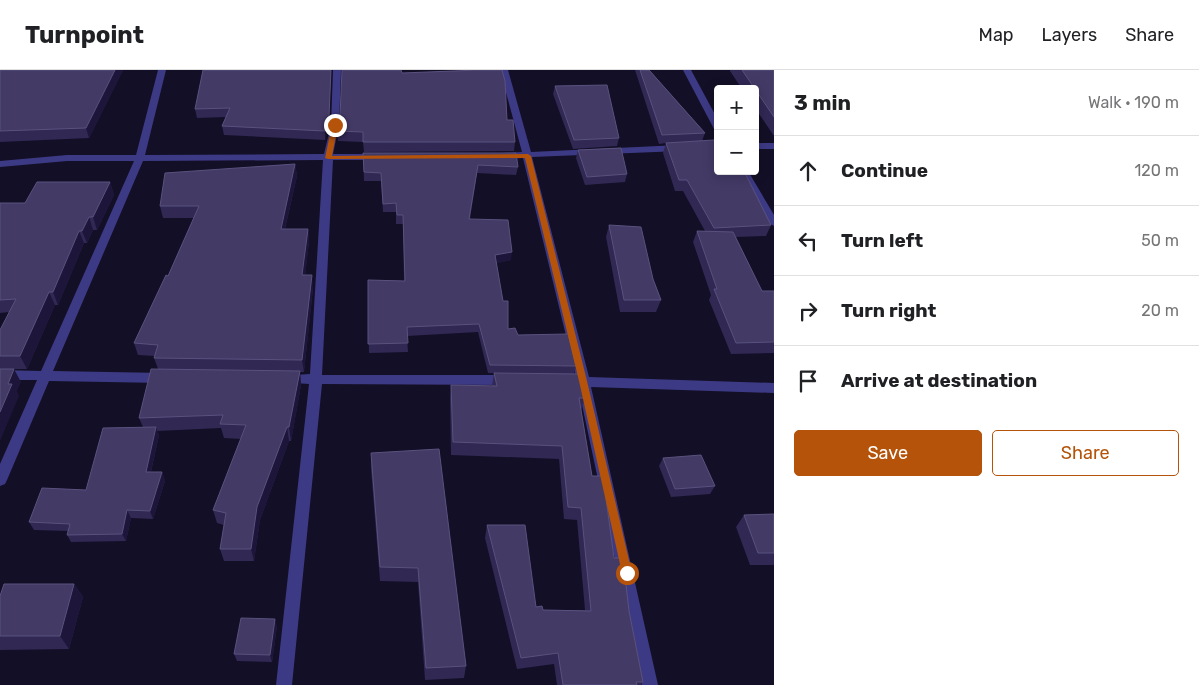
<!DOCTYPE html>
<meta charset="utf-8">
<style>
:root{--surface:#fff;--page:#f6f6f6;--text:#202124;--muted:#757577;--line:#e0e0e0;--accent:#b45309}
body{margin:0;font-family:Rubik,sans-serif;background:var(--page);color:var(--text)}
.controls{position:absolute;right:15px;top:15px;display:grid;overflow:hidden;border-radius:5px;box-shadow:0 2px 12px #0003}
.controls button{width:45px;height:45px;display:grid;place-items:center;padding:0;border:0;border-bottom:1px solid var(--line);background:var(--surface);color:var(--text);font:25px sans-serif}
.stop{position:absolute;width:15px;height:15px;margin:-11px;border:4px solid #b45309;border-radius:50%;background:#fff}
.stop.end{background:#b45309;border-color:#fff;box-shadow:0 1px 5px #0008}
.list{margin:0;padding:0;list-style:none}
h2{display:flex;justify-content:space-between;align-items:center;height:65px;margin:0;padding:0 20px;font-size:21px}
h2 small{font-size:16px;font-weight:400;color:var(--muted)}
.list li{display:grid;grid-template-columns:32px 1fr auto;gap:15px;align-items:center;box-sizing:border-box;height:70px;padding:0 20px;border-top:1px solid var(--line)}
.list b{display:block;font-size:19px;white-space:nowrap}
.list em{font-size:16px;font-style:normal;color:var(--muted)}
.actions{display:flex;gap:10px;padding:15px 20px}
.actions a{flex:1;padding:11px 0;border:1px solid var(--accent);border-radius:5px;text-align:center;font-size:18px;color:var(--accent)}
.actions .main{background:var(--accent);color:#fff}
.icon{flex:none;width:28px;height:28px;fill:none;stroke:currentColor;stroke-width:2;stroke-linecap:round;stroke-linejoin:round}
.map{position:relative;flex:none;width:774px;height:615px;overflow:hidden}
header{display:flex;align-items:center;gap:30px;box-sizing:border-box;height:70px;padding:0 25px;background:var(--surface);border-bottom:1px solid var(--line)}
header strong{font-size:24px}
nav{display:flex;gap:28px;margin-inline-start:auto;font-size:18px}
main{display:flex}
aside{flex:1;background:var(--surface)}
.map>svg:first-child{display:block}
.lines{fill:none;stroke-linecap:round;stroke-linejoin:round}
.minor{fill:#3d3a85;fill-rule:evenodd}
.wall{fill:#312854}
.shaded-wall{fill:#1d163a}
.building{fill:#433a66;stroke:#5a527e}
.route{fill:#b45309}
</style>
<header>
<strong>Turnpoint</strong>
<nav><a>Map</a><a>Layers</a><a>Share</a></nav>
</header>
<main>
<div class="map">
<svg width="774" height="615" viewBox="0 0 774 615">
<rect width="100%" height="100%" fill="#130f26"/>
<g class="lines">
<g class="minor">
<polygon points="158,0 166,0 145,85 324,84 331,55 333,0 341,0 339,55 333,84 381,84 386,87 381,90 333,90 322,305 509,305 513,307 515,310 513,313 509,315 322,314 292,615 276,615 309,314 280,312 278,309 280,306 310,304 323,90 143,91 53,301 164,303 168,305 170,308 168,311 164,313 49,311 7,410 5,414 0,416 0,394 37,310 0,310 0,300 41,301 134,91 67,91 0,97 0,91 67,85 136,85"/>
<polygon points="500,0 508,0 531,82 680,75 685,78 680,81 532,87 589,307 774,313 774,323 591,317 658,615 642,615 578,316 560,314 558,311 560,308 576,307 523,88 501,89 496,86 501,83 522,82"/>
<polygon points="683,0 691,0 718,50 718,62 714,59"/>
<rect x="755" y="73" width="19" height="6"/>
<polygon points="738,101 748,101 774,145 774,156 769,153"/>
</g>
</g>
<g class="wall">
<polygon points="0,0 123,0 89,68 0,72"/>
<polygon points="203,0 329,55 325,70 224,65 222,56 226,47 197,48 195,39"/>
<polygon points="635,0 649,0 705,63 702,71 771,155 766,166 736,167 762,221 774,221 774,283 731,284 709,230 711,225 693,172 697,161 705,161 683,121 675,121 663,83 666,73 659,74"/>
<polygon points="730,0 774,0 774,66 755,38 755,19 742,19 730,1"/>
<polygon points="402,3 507,50 515,72 514,81 364,82 363,72 338,71 337,61"/>
<polygon points="555,16 619,68 617,76 573,79 553,24"/>
<polygon points="578,80 627,104 625,112 585,115 576,88"/>
<polygon points="363,83 518,97 516,105 477,103 470,149 511,190 496,193 508,259 518,265 576,296 574,304 585,328 581,341 592,406 629,541 643,612 641,615 557,615 554,594 517,599 485,468 487,455 536,537 543,540 585,540 577,450 564,449 559,389 451,385 450,329 451,315 492,316 494,303 488,303 478,262 407,266 408,282 369,283 368,210 404,211 403,154 396,154 396,142 383,142 381,111 364,111"/>
<polygon points="295,94 297,106 285,159 308,159 309,171 305,205 313,218 304,302 300,302 301,315 291,371 289,371 260,450 254,491 224,491 220,479 224,455 217,453 213,440 241,369 224,368 221,358 157,361 159,365 151,402 162,402 165,411 153,449 131,448 126,471 71,472 67,465 68,461 34,460 29,452 86,420 143,357 139,348 158,299 154,288 155,286 138,285 134,273 168,206 194,148 163,148 160,136"/>
<polygon points="110,112 114,125 97,160 93,160 87,173 84,173 58,235 55,235 27,299 0,299 0,260 9,242 0,243 0,133 25,133"/>
<polygon points="609,155 653,209 661,230 656,242 620,242 606,167"/>
<polygon points="371,383 466,596 464,608 425,610 418,512 380,511 371,399"/>
<polygon points="663,388 715,416 710,424 671,427 659,396"/>
<polygon points="774,444 774,495 750,495 736,457 744,445"/>
<polygon points="74,514 83,527 69,579 0,580 0,526"/>
<polygon points="277,556 272,592 237,591 234,584"/>
</g>
<g class="shaded-wall">
<polygon points="115,0 123,0 89,68 86,58"/>
<polygon points="331,0 329,55 325,70 325,61"/>
<polygon points="295,94 297,106 282,171 281,159"/>
<polygon points="110,112 114,125 97,160 93,147"/>
<polygon points="89,147 93,160 87,173 82,161"/>
<polygon points="308,159 309,171 304,217 302,205"/>
<polygon points="79,161 84,173 58,235 53,222"/>
<polygon points="512,182 511,190 494,194 495,185"/>
<polygon points="312,205 313,218 304,302 302,290"/>
<polygon points="49,222 55,235 27,299 20,286"/>
<polygon points="14,299 21,312 17,321 19,326 0,371 0,342 8,314"/>
<polygon points="300,301 301,315 291,371 289,357"/>
<polygon points="156,357 159,365 149,410 146,402"/>
<polygon points="287,357 289,371 260,450 254,491 251,479 257,437"/>
<polygon points="162,402 165,411 153,449 150,441"/>
<polygon points="127,440 131,448 126,471 122,464"/>
<polygon points="74,514 83,527 69,579 60,566"/>
<polygon points="275,549 277,556 272,592 270,585"/>
</g>
<g class="building">
<polygon points="0,0 115,0 86,58 0,61"/>
<polygon points="203,0 331,0 329,46 325,61 222,56 230,38 195,39"/>
<polygon points="342,0 401,0 402,3 479,0 502,0 505,11 507,50 513,50 515,72 363,72 363,62 337,61 340,46"/>
<polygon points="640,0 649,0 705,63 662,65"/>
<polygon points="742,0 774,0 774,47 755,19"/>
<polygon points="607,15 619,68 574,70 555,16"/>
<polygon points="714,70 718,75 718,101 744,101 771,155 714,158 687,110 679,110 666,73"/>
<polygon points="621,78 627,104 587,107 578,80"/>
<polygon points="363,83 516,83 518,97 478,95 469,149 508,150 512,182 495,185 503,231 508,231 508,259 515,258 518,265 568,264 576,296 490,295 479,254 407,257 408,273 368,274 368,210 405,211 403,145 397,145 396,133 383,134 381,103 364,102"/>
<polygon points="295,94 281,159 308,159 302,205 312,205 302,290 154,288 158,275 134,273 166,205 168,206 199,136 160,136 165,103"/>
<polygon points="37,112 110,112 93,147 89,147 82,161 79,161 53,222 49,222 20,286 0,286 0,260 16,229 0,230 0,133 25,133"/>
<polygon points="609,155 641,157 653,209 661,230 624,230"/>
<polygon points="697,161 733,162 762,221 774,221 774,272 736,273 714,219 717,219"/>
<polygon points="0,299 14,299 8,314 12,314 0,342"/>
<polygon points="151,299 300,301 289,357 287,357 257,437 251,479 220,479 226,443 213,440 246,355 220,354 223,345 139,348"/>
<polygon points="494,303 580,304 585,328 579,328 592,406 603,406 614,488 621,488 625,506 629,541 643,612 636,612 637,615 563,615 558,583 521,588 487,455 525,455 536,537 542,536 543,540 591,541 581,438 568,437 562,376 453,372 451,315 497,316"/>
<polygon points="156,357 146,402 162,402 150,441 127,440 122,464 67,465 70,454 29,452 42,418 86,420 103,358"/>
<polygon points="439,379 466,596 426,598 418,498 380,497 371,383"/>
<polygon points="701,385 715,416 675,419 663,388"/>
<polygon points="774,444 774,483 758,483 744,445"/>
<polygon points="4,514 74,514 60,566 0,566 0,526"/>
<polygon points="241,548 275,549 270,585 234,584"/>
</g>
<polygon class="route" points="335,53 338,55 332,86 528,84 531,86 587,311 632,503 631,506 627,507 622,503 579,311 525,88 328,89 325,88 332,55"/>
</svg>
<div class="controls">
<button>+</button>
<button>−</button>
</div>
<div class="stop" style="left:627px;top:503px"></div>
<div class="stop end" style="left:335px;top:55px"></div>
</div>
<aside>
<h2>3 min<small>Walk · 190 m</small></h2>
<ul class="list">
<li><svg class="icon" aria-label="ahead" viewBox="0 0 24 24"><path d="M12 20V5M6 11l6-6 6 6"/></svg><div><b>Continue</b></div><em>120 m</em></li>
<li><svg class="icon" aria-label="left" viewBox="0 0 24 24"><path d="M17 20v-9H6M10 6l-5 5 5 5"/></svg><div><b>Turn left</b></div><em>50 m</em></li>
<li><svg class="icon" aria-label="right" viewBox="0 0 24 24"><path d="M7 20v-9h11M14 6l5 5-5 5"/></svg><div><b>Turn right</b></div><em>20 m</em></li>
<li><svg class="icon" aria-label="arrive" viewBox="0 0 24 24"><path d="M6 21V4h12l-3 4 3 4H6"/></svg><div><b>Arrive at destination</b></div></li>
</ul>
<div class="actions"><a class="main">Save</a><a>Share</a></div>
</aside>
</main>
